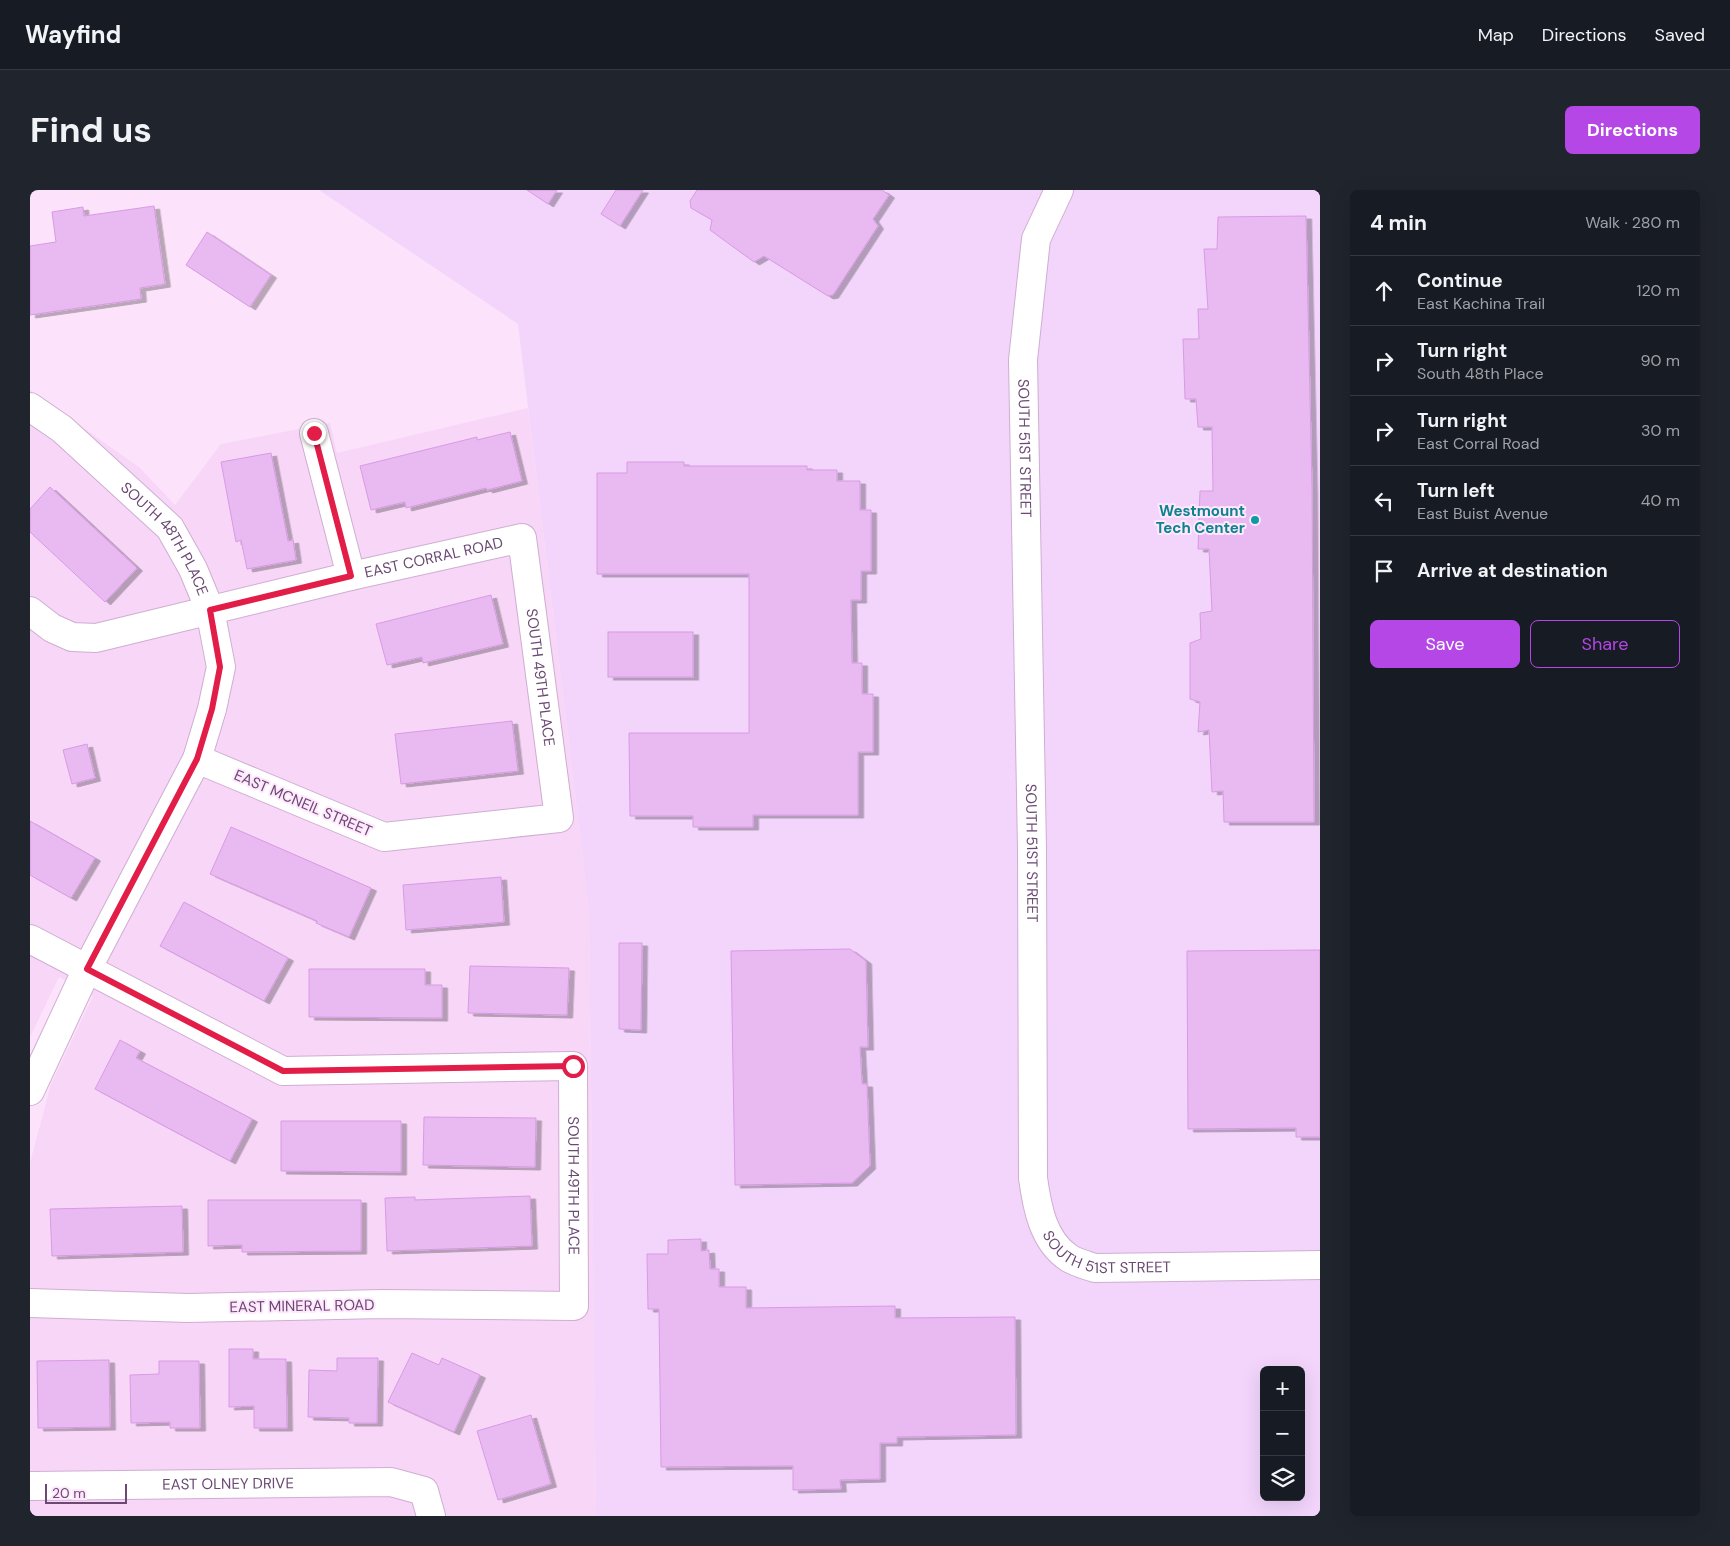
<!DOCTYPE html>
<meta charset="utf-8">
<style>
:root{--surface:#171b24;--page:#20242c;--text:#f1f3f6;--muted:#9ea1a6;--line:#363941;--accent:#b447e6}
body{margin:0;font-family:"DM Sans",sans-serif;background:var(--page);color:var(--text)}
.controls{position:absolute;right:15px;bottom:15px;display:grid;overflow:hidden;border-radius:8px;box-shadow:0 5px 20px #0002}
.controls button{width:45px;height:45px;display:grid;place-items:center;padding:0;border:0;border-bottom:1px solid var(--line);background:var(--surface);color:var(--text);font:25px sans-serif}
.scale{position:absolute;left:15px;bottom:12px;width:82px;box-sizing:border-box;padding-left:5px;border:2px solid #6b4973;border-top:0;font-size:14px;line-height:18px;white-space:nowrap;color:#6b4973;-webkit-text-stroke:4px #ffe8fd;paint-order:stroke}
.stop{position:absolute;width:15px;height:15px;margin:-11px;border:4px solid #e11d48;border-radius:50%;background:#fff}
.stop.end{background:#e11d48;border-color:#fff;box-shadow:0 1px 5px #0008}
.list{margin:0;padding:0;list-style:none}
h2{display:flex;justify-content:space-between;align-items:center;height:65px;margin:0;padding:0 20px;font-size:21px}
h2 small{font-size:16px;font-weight:400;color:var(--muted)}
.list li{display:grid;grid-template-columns:32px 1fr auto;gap:15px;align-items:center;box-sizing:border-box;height:70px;padding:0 20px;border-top:1px solid var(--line)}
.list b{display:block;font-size:19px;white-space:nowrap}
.list p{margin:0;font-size:16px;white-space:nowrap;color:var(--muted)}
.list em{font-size:16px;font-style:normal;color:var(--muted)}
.actions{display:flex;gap:10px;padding:15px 20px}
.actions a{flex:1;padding:11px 0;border:1px solid var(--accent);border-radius:8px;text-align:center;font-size:18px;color:var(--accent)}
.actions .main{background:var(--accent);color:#fff}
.icon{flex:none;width:28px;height:28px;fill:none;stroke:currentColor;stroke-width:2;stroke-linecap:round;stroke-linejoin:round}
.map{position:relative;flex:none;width:1290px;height:1326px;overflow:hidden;border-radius:8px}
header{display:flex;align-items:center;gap:30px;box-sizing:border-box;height:70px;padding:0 25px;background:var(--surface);border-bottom:1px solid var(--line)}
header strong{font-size:24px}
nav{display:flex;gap:28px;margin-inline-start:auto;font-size:18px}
.intro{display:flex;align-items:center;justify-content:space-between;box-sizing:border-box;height:120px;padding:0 30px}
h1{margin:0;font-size:35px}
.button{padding:12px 22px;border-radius:8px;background:var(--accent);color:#fff;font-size:18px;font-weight:700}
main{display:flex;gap:30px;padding:0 30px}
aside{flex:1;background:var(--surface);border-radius:8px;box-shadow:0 5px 20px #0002}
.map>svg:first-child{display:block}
.residential{fill:#f8d6f8}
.commercial{fill:#f3d5fc;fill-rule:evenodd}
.building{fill:#e9b9f1;stroke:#d89ae4;filter:url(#shadow)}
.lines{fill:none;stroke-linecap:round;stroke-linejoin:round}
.minor-casing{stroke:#ceaed1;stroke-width:30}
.minor{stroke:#fff;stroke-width:28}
.route{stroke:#e11d48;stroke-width:6}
.culture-dot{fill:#0f9aa8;stroke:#ffe8fd;stroke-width:2}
.labels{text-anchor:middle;stroke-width:4;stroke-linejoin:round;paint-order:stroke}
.street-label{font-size:15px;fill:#6b4973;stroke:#ffe8fd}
.culture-label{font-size:15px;font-weight:bold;fill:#0d838f;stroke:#ffe8fd;text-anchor:end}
</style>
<header>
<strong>Wayfind</strong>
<nav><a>Map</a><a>Directions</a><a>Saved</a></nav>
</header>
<div class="intro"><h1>Find us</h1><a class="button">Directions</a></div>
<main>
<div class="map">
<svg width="1290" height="1326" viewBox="0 0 1290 1326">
<defs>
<filter id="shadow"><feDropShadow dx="5.5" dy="3" stdDeviation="0" flood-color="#0004"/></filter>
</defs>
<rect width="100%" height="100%" fill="#fce2fa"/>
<polygon class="residential" points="0,200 110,278 145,315 191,254 300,233 307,263 498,218 559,720 566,1326 0,1326 0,973 21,894 63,806 29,787 0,847"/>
<path class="commercial" d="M 289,0 L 1290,0 L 1290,1326 L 566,1326 L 559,720 L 488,134 ZM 1234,1180 L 1271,1180 L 1271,1307 L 1234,1307 Z"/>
<g class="building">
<polygon points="497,0 527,0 518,14"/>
<polygon points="586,0 613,0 590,36 571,24"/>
<polygon points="667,0 852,0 859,5 843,29 848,36 803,105 798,106 734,66 724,72 680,40 682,30 661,18 660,11"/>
<polygon points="124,16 135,94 110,98 111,109 0,125 0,56 26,52 22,22 53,17 54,26"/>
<polygon points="1276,26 1282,299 1284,632 1194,632 1193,601 1182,602 1179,540 1168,542 1170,512 1160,509 1160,453 1171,449 1170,423 1182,421 1179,359 1168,359 1170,301 1183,301 1182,237 1168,237 1166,209 1155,209 1153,149 1169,149 1168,119 1178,119 1174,59 1187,59 1188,27"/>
<polygon points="177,42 241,85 220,117 156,75"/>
<polygon points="480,242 492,291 457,300 456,298 376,318 375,312 341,320 330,276 447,247 447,250"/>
<polygon points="241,263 258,351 263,350 266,370 217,379 211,350 206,352 191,272"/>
<polygon points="597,272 654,272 654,276 777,276 777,280 807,280 807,291 830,291 830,320 841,320 841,381 831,381 831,410 821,410 822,473 832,473 832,504 843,504 843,562 828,562 828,625 723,625 723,637 663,637 663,626 600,626 599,543 719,543 719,384 567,384 567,283 597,283"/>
<polygon points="20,297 107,378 75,412 0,342 0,319"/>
<polygon points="461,405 473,454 393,473 392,467 357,475 346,434"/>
<rect x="578" y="442" width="85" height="45"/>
<polygon points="482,531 488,581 371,594 365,544"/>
<polygon points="57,554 65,588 42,594 33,560"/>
<polygon points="0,631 65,668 41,708 0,685"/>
<polygon points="201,637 341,698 319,747 286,733 287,731 180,684"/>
<polygon points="471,687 474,732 376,740 373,695"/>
<polygon points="154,712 258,768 234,811 130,756"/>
<polygon points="589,753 612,753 611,840 589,839"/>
<polygon points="820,759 836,771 838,857 830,857 832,894 837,894 840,976 822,993 705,995 701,761"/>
<polygon points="1290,760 1290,947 1266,947 1266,938 1158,939 1157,761"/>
<polygon points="440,776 539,778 537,825 438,823"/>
<polygon points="279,779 395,779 395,795 412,795 412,828 279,827"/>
<polygon points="90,850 110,861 106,868 222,929 200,971 65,899"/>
<polygon points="394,927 506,928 505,977 393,975"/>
<polygon points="251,931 371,931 371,982 251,981"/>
<polygon points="500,1006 502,1056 357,1061 355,1008 385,1007 385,1010"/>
<polygon points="178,1010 331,1010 331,1061 212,1062 212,1055 178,1056"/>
<polygon points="152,1016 153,1062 22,1066 20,1019"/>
<polygon points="671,1049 671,1061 679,1060 680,1079 689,1079 689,1097 716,1097 716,1118 865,1116 865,1128 985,1127 986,1245 867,1247 867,1253 850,1253 850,1289 810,1290 811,1299 763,1300 763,1276 631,1277 629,1119 618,1119 617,1064 638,1064 638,1050"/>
<polygon points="199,1159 223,1159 223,1169 256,1169 257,1238 224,1238 224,1216 199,1217"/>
<polygon points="382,1163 409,1175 412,1168 450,1185 424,1242 358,1212"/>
<polygon points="307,1168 348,1168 347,1233 319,1233 319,1228 278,1227 279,1180 307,1181"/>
<polygon points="79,1170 80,1237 8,1238 7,1171"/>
<polygon points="129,1171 169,1171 170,1238 140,1238 140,1232 101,1233 100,1185 129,1184"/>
<polygon points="501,1225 521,1294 468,1310 447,1241"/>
</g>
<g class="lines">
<defs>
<g id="minor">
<path id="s1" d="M 1029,0 L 1006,49 L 993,170 L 1002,659 L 1003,988 C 1007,1017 1013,1051 1039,1068 C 1047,1073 1056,1075 1065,1078 L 1290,1075"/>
<path id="s2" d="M 0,217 L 32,239 L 140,338 L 163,379 L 180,420 L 191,477 L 182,519 L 167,569 L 57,779 L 0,901"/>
<polyline points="284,243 321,386"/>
<path id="s3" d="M 0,421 L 22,438 L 42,447 L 66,448 L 321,386 L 492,348 L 529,628 L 354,647 L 167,569"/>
<path id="s4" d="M 0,749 L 253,881 L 543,876 L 544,1116 L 353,1114 L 158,1118 L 0,1113"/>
<path id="s5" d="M 0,1296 L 361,1292 L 394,1301 L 401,1326"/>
</g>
</defs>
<use href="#minor" class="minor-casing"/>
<use href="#minor" class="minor"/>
</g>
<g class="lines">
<polyline class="route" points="284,243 321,386 180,420 190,477 182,519 167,569 57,779 253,881 543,876"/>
</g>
<circle class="culture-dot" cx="1225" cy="330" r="5"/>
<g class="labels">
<g class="street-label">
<text dy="5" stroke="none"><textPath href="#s1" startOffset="264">SOUTH 51ST STREET</textPath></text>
<text dy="5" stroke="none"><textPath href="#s2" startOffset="191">SOUTH 48TH PLACE</textPath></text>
<text dy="5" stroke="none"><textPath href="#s3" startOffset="421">EAST CORRAL ROAD</textPath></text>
<text dy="5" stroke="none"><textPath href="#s3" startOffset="652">SOUTH 49TH PLACE</textPath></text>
<text transform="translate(273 613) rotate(23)" y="5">EAST MCNEIL STREET</text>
<text dy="5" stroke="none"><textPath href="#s1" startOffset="669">SOUTH 51ST STREET</textPath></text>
<text dy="5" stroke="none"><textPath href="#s4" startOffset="695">SOUTH 49TH PLACE</textPath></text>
<text dy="5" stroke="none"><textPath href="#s1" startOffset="1119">SOUTH 51ST STREET</textPath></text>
<text transform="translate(272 1116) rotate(-1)" y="5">EAST MINERAL ROAD</text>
<text dy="5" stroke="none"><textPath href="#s5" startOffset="198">EAST OLNEY DRIVE</textPath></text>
</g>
<g class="culture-label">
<text x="1215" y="326">Westmount<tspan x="1215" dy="17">Tech Center</tspan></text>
</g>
</g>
</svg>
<div class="controls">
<button>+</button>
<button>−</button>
<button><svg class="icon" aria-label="layers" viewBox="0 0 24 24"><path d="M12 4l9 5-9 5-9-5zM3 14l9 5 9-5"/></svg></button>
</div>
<div class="scale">20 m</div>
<div class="stop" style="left:543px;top:876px"></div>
<div class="stop end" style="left:284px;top:243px"></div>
</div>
<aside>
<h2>4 min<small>Walk · 280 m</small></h2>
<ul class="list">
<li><svg class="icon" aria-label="ahead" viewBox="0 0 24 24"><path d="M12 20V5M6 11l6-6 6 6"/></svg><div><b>Continue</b><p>East Kachina Trail</p></div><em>120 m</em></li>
<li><svg class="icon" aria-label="right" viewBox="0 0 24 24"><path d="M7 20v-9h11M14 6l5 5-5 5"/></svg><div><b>Turn right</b><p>South 48th Place</p></div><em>90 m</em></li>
<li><svg class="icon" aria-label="right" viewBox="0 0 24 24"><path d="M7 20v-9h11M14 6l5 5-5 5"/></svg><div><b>Turn right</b><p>East Corral Road</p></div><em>30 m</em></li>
<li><svg class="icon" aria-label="left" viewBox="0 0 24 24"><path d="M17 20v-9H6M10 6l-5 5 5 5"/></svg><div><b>Turn left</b><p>East Buist Avenue</p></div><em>40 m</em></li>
<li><svg class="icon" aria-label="arrive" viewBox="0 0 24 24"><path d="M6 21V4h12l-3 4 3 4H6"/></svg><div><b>Arrive at destination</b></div></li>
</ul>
<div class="actions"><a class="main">Save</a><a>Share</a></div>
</aside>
</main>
